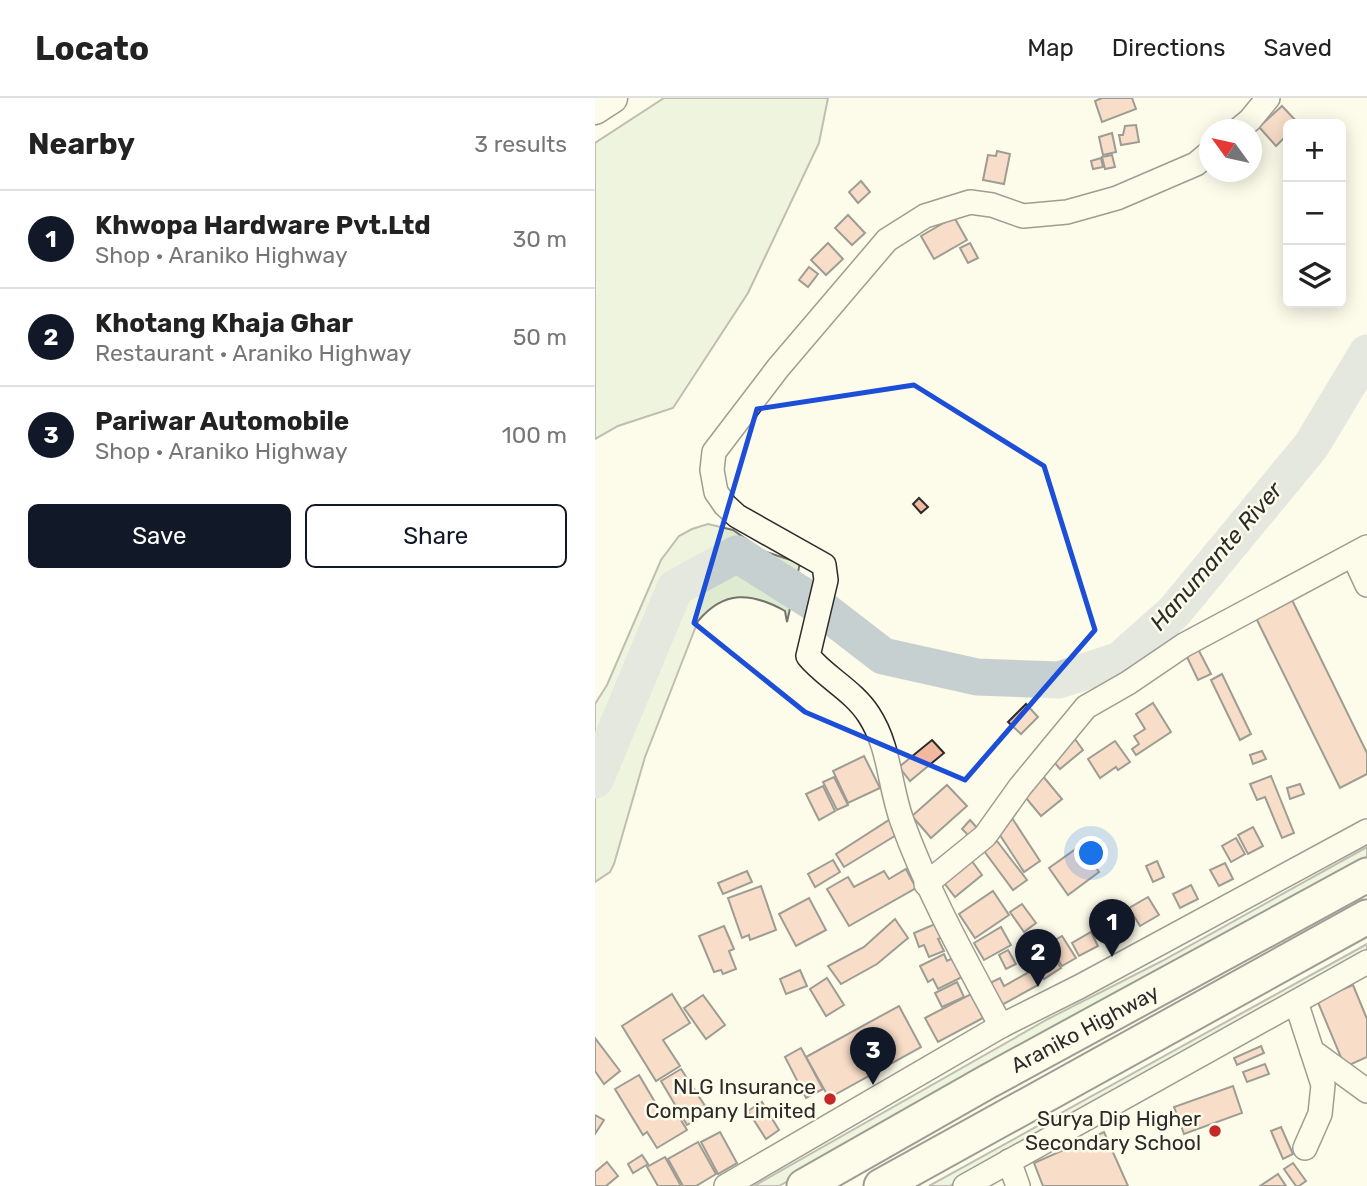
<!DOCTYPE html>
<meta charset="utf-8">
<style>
:root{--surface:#fff;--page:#f6f6f6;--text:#222;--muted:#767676;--line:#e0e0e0;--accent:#111827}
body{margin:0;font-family:Rubik,sans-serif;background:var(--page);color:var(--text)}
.controls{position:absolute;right:21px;top:21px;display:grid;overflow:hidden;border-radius:10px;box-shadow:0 4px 18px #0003}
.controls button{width:63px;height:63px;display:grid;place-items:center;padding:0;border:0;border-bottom:2px solid var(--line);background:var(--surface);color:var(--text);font:35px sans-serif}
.compass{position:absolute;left:604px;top:21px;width:63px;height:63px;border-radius:50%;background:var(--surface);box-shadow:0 4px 18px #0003;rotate:303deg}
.you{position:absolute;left:497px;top:756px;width:24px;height:24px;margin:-18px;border:5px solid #fff;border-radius:50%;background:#1a73e8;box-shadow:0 0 0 10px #1a73e833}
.badge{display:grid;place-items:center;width:46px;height:46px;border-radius:50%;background:var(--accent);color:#fff;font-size:23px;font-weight:700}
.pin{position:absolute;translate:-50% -58px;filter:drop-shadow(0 2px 4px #0008)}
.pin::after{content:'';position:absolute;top:37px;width:24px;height:21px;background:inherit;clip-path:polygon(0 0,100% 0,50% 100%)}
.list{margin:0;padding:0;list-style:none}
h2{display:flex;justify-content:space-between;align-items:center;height:91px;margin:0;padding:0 28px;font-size:30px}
h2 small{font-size:23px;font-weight:400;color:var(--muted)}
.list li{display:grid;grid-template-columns:46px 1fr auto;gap:21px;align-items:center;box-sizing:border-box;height:98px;padding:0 28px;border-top:2px solid var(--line)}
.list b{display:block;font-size:26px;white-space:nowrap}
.list p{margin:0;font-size:23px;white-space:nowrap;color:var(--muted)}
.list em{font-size:23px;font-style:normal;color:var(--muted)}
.actions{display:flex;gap:14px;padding:21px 28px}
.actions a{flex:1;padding:16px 0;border:2px solid var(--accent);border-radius:10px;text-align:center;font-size:24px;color:var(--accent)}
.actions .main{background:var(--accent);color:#fff}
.icon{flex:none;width:38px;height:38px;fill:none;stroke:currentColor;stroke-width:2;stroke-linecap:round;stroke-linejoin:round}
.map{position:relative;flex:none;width:772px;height:1088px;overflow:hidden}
header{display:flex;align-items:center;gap:42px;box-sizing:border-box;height:98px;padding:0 35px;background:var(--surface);border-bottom:2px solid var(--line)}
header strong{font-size:33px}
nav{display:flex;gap:38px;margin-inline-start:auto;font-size:24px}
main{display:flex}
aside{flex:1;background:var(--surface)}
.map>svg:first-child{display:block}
.green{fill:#deebd1;stroke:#74746e;stroke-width:2}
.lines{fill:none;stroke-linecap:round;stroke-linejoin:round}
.river{stroke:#c7d0d0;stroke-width:37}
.building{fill:#f2b8a0;stroke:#2b2b2b;stroke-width:2}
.minor-casing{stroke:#2b2b2b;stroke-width:26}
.major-casing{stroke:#2b2b2b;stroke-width:33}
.highway-casing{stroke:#2b2b2b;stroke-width:37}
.minor{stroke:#fdfbea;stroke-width:23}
.major{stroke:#fdfbea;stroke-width:30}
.highway{stroke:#fdfbea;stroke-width:33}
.marked{fill:none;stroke:#1d4ed8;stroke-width:5;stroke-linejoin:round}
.poi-dot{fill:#c62828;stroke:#fdfbea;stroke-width:2.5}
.labels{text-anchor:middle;stroke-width:5;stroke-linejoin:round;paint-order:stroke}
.street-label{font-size:21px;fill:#2b2b2b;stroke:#fdfbea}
.poi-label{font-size:21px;fill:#2b2b2b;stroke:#fdfbea;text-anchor:end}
.water-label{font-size:23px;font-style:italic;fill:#2b2b2b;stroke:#fdfbea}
</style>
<header>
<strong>Locato</strong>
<nav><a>Map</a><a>Directions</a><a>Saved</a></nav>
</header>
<main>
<aside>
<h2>Nearby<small>3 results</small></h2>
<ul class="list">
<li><span class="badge">1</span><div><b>Khwopa Hardware Pvt.Ltd</b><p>Shop · Araniko Highway</p></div><em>30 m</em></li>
<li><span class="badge">2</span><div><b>Khotang Khaja Ghar</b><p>Restaurant · Araniko Highway</p></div><em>50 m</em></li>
<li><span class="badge">3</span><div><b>Pariwar Automobile</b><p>Shop · Araniko Highway</p></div><em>100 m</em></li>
</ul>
<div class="actions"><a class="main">Save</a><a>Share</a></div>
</aside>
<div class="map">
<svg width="772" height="1088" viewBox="0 0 772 1088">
<rect width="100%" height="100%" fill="#fdfbea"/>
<g class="green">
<polygon points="69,0 233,0 224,45 153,195 78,310 23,328 0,341 0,45"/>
<path d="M 113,426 L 138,432 L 168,453 L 205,465 L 192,524 L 190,513 C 156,494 129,492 103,523 L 50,659 L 19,766 L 15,774 L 0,784 L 0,606 L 12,587 L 66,462 L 84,438 L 97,431 Z"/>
<polygon points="772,749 772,761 184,1088 159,1088 453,921 567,863"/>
<polygon points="772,846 772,859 457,1034 355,1088 334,1088"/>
</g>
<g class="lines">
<polyline class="river" points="0,682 80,490 142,456 218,504 288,558 382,579 464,582 525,562 579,514 716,348 772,255"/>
</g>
<g class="building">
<polygon points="507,0 537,0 541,11 507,24 500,3"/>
<polygon points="687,8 704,26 693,26 693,36 681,48 664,29"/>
<polygon points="541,27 544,44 526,47 524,37 528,37 530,28"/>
<polygon points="517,35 521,54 508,57 504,39"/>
<polygon points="402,53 415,56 409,86 388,82 393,57 401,58"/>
<polygon points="517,57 520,69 510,71 507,59"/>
<polygon points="506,60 508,69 498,71 496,63"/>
<polygon points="266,83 275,94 263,105 254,94"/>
<polygon points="253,117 270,135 257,147 240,130"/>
<polygon points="359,119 372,142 339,161 326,138"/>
<polygon points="233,145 248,161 231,177 216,162"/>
<polygon points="375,145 383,160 373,165 365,150"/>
<polygon points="214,169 223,176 213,189 204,182"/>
<polygon points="324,400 333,409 326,415 318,406"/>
<polygon points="697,502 772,655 772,676 745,690 661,520"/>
<polygon points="602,549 616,576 603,582 590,555"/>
<polygon points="627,576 656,636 645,642 616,582"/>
<polygon points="558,605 576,634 541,657 537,651 544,646 539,638 550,631 541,616"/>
<polygon points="431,606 443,619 426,636 413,624"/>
<polygon points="477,637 488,652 465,671 453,657"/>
<polygon points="337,642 349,655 315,683 304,669"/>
<polygon points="520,643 535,664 523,672 521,669 505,680 493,661"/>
<polygon points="667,653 671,661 658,666 655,657"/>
<polygon points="269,658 285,690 253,705 238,673"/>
<polygon points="447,677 467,701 446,718 426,694"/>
<polygon points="676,678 699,735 687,740 670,699 662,702 655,686"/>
<polygon points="239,679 253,707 242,712 228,684"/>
<polygon points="705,686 709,696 695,701 692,690"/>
<polygon points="352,687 372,708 336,740 317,718"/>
<polygon points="228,688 240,713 224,722 211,696"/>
<polygon points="417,720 445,763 429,774 401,731"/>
<polygon points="294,722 303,736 249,769 241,756"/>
<polygon points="375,722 384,732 376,740 367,731"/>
<polygon points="658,729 668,748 653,756 643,737"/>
<polygon points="641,740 650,756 636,764 627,748"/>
<polygon points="402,743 432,782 418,792 389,753"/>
<polygon points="485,748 504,774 473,797 454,770"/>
<polygon points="374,759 387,777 360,799 346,781"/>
<polygon points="238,762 245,774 220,789 213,776"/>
<polygon points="562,763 569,779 558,784 551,768"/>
<polygon points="630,765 638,781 624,788 615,772"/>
<polygon points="311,771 321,790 254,828 232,791 253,779 259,789 289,773 294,781"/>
<polygon points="152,773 157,784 128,796 123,785"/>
<polygon points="596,787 603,801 585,810 578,796"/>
<polygon points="166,788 181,832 155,842 154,837 147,840 133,800"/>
<polygon points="398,793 414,817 380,840 364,816"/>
<polygon points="553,799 564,817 545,828 534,810"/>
<polygon points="214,800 231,832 201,848 184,816"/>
<polygon points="427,806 441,825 429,834 415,814"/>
<polygon points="300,821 313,840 282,866 246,886 233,868 269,849"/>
<polygon points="347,823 353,837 343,841 349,853 334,859 329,847 324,849 319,835"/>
<polygon points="129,828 139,851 134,853 141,871 128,876 126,872 119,874 104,838"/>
<polygon points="406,829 416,847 389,862 379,845"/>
<polygon points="496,834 503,848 484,858 477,845"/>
<polygon points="467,838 481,860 467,868 453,846"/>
<polygon points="449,844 466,870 449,881 432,855"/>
<polygon points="413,852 421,866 411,871 404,857"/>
<polygon points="349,856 352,863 358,860 367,879 343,891 338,881 333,884 325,868"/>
<polygon points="205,872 212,888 191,896 185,881"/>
<polygon points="436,873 443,887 405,908 393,886 405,880 409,888"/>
<polygon points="232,880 249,907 231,918 215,891"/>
<polygon points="362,884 369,899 347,909 340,895"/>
<polygon points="758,887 772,921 772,959 750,969 722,902"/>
<polygon points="77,896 95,925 68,942 85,968 61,983 27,928"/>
<polygon points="376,896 388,920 343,944 330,920"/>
<polygon points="108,897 130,927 111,941 89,910"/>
<polygon points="304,908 326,949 234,1000 211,959"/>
<polygon points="0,940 25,973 9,986 0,973"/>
<polygon points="666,948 669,955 642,967 639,960"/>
<polygon points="206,950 228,991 211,1000 190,959"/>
<polygon points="670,966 674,976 652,984 648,974"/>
<polygon points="86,971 114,1014 92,1027 66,983"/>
<polygon points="44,977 67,1016 78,1009 92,1032 62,1050 52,1034 48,1037 20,991"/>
<polygon points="638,988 647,1015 589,1036 579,1009"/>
<polygon points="167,1004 184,1032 171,1041 153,1013"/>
<polygon points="0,1017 9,1022 0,1036"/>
<polygon points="686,1029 698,1056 688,1061 676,1033"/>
<polygon points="125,1034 142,1065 123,1076 106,1044"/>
<polygon points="509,1034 533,1088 448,1088 439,1065"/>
<polygon points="103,1044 121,1076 101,1088 88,1088 73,1061"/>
<polygon points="47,1057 53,1066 38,1075 33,1066"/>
<polygon points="70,1059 86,1088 63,1088 52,1069"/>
<polygon points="12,1064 23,1078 11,1088 0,1088 0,1074"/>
<polygon points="698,1065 711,1083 704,1088 701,1088 689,1071"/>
<polygon points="683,1076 691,1088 665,1088"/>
</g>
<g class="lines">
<defs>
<g id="minor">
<polyline points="643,32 655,22 673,0"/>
<polyline points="758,457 772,487"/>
<polyline points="331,786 390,738 425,689 491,609 533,585 589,547 772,449"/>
<polyline points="701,904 728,987 725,1016 710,1050"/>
<path d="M 406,928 C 370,861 333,795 307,723 C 294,687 295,649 274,617 C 259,593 230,579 213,558 L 231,482 L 229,467 L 142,418 L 130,407 L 121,394 L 117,372 L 119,354 L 183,270 L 292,142 L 330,118 L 375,104 L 397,107 L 428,118 L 472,114 L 522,100 L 601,66 L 614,55"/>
<polyline points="717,953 772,993"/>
<polyline points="414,1063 423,1088"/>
<polyline points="131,1088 406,928 484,889 772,733"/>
<polyline points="370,1088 772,864"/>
</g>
<polyline id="major" points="0,11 17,0"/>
<g id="highway">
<polyline points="209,1088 392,984 772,777"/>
<polyline points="286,1088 772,819"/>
</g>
</defs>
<use href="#minor" class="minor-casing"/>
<use href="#major" class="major-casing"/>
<use href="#highway" class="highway-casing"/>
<use href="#minor" class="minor"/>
<use href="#major" class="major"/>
<use href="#highway" class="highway"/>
</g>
<path d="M0 0H772V1088H0ZM 319,287 L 449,368 L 500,532 L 370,682 L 210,614 L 99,525 L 162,311 Z" fill="#fdfbea" fill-opacity=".55" fill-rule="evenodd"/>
<path class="marked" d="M 319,287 L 449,368 L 500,532 L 370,682 L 210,614 L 99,525 L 162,311 Z"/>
<g class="poi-dot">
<circle cx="235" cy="1001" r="7"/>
<circle cx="620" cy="1033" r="7"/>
</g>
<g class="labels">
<g class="street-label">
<text transform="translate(490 931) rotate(-28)" y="7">Araniko Highway</text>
</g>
<g class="poi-label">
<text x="221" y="996">NLG Insurance<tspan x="221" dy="24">Company Limited</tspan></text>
<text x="606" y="1028">Surya Dip Higher<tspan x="606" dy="24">Secondary School</tspan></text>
</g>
<g class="water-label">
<text transform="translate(621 458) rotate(-49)" y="8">Hanumante River</text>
</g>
</g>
</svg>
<div class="controls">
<button>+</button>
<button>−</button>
<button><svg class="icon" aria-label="layers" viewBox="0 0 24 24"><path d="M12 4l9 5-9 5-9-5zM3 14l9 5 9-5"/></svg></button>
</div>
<svg class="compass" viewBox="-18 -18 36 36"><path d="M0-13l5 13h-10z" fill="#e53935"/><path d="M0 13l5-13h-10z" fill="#767676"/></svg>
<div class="you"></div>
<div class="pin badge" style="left:517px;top:859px">1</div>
<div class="pin badge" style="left:443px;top:889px">2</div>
<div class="pin badge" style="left:278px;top:987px">3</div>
</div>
</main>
